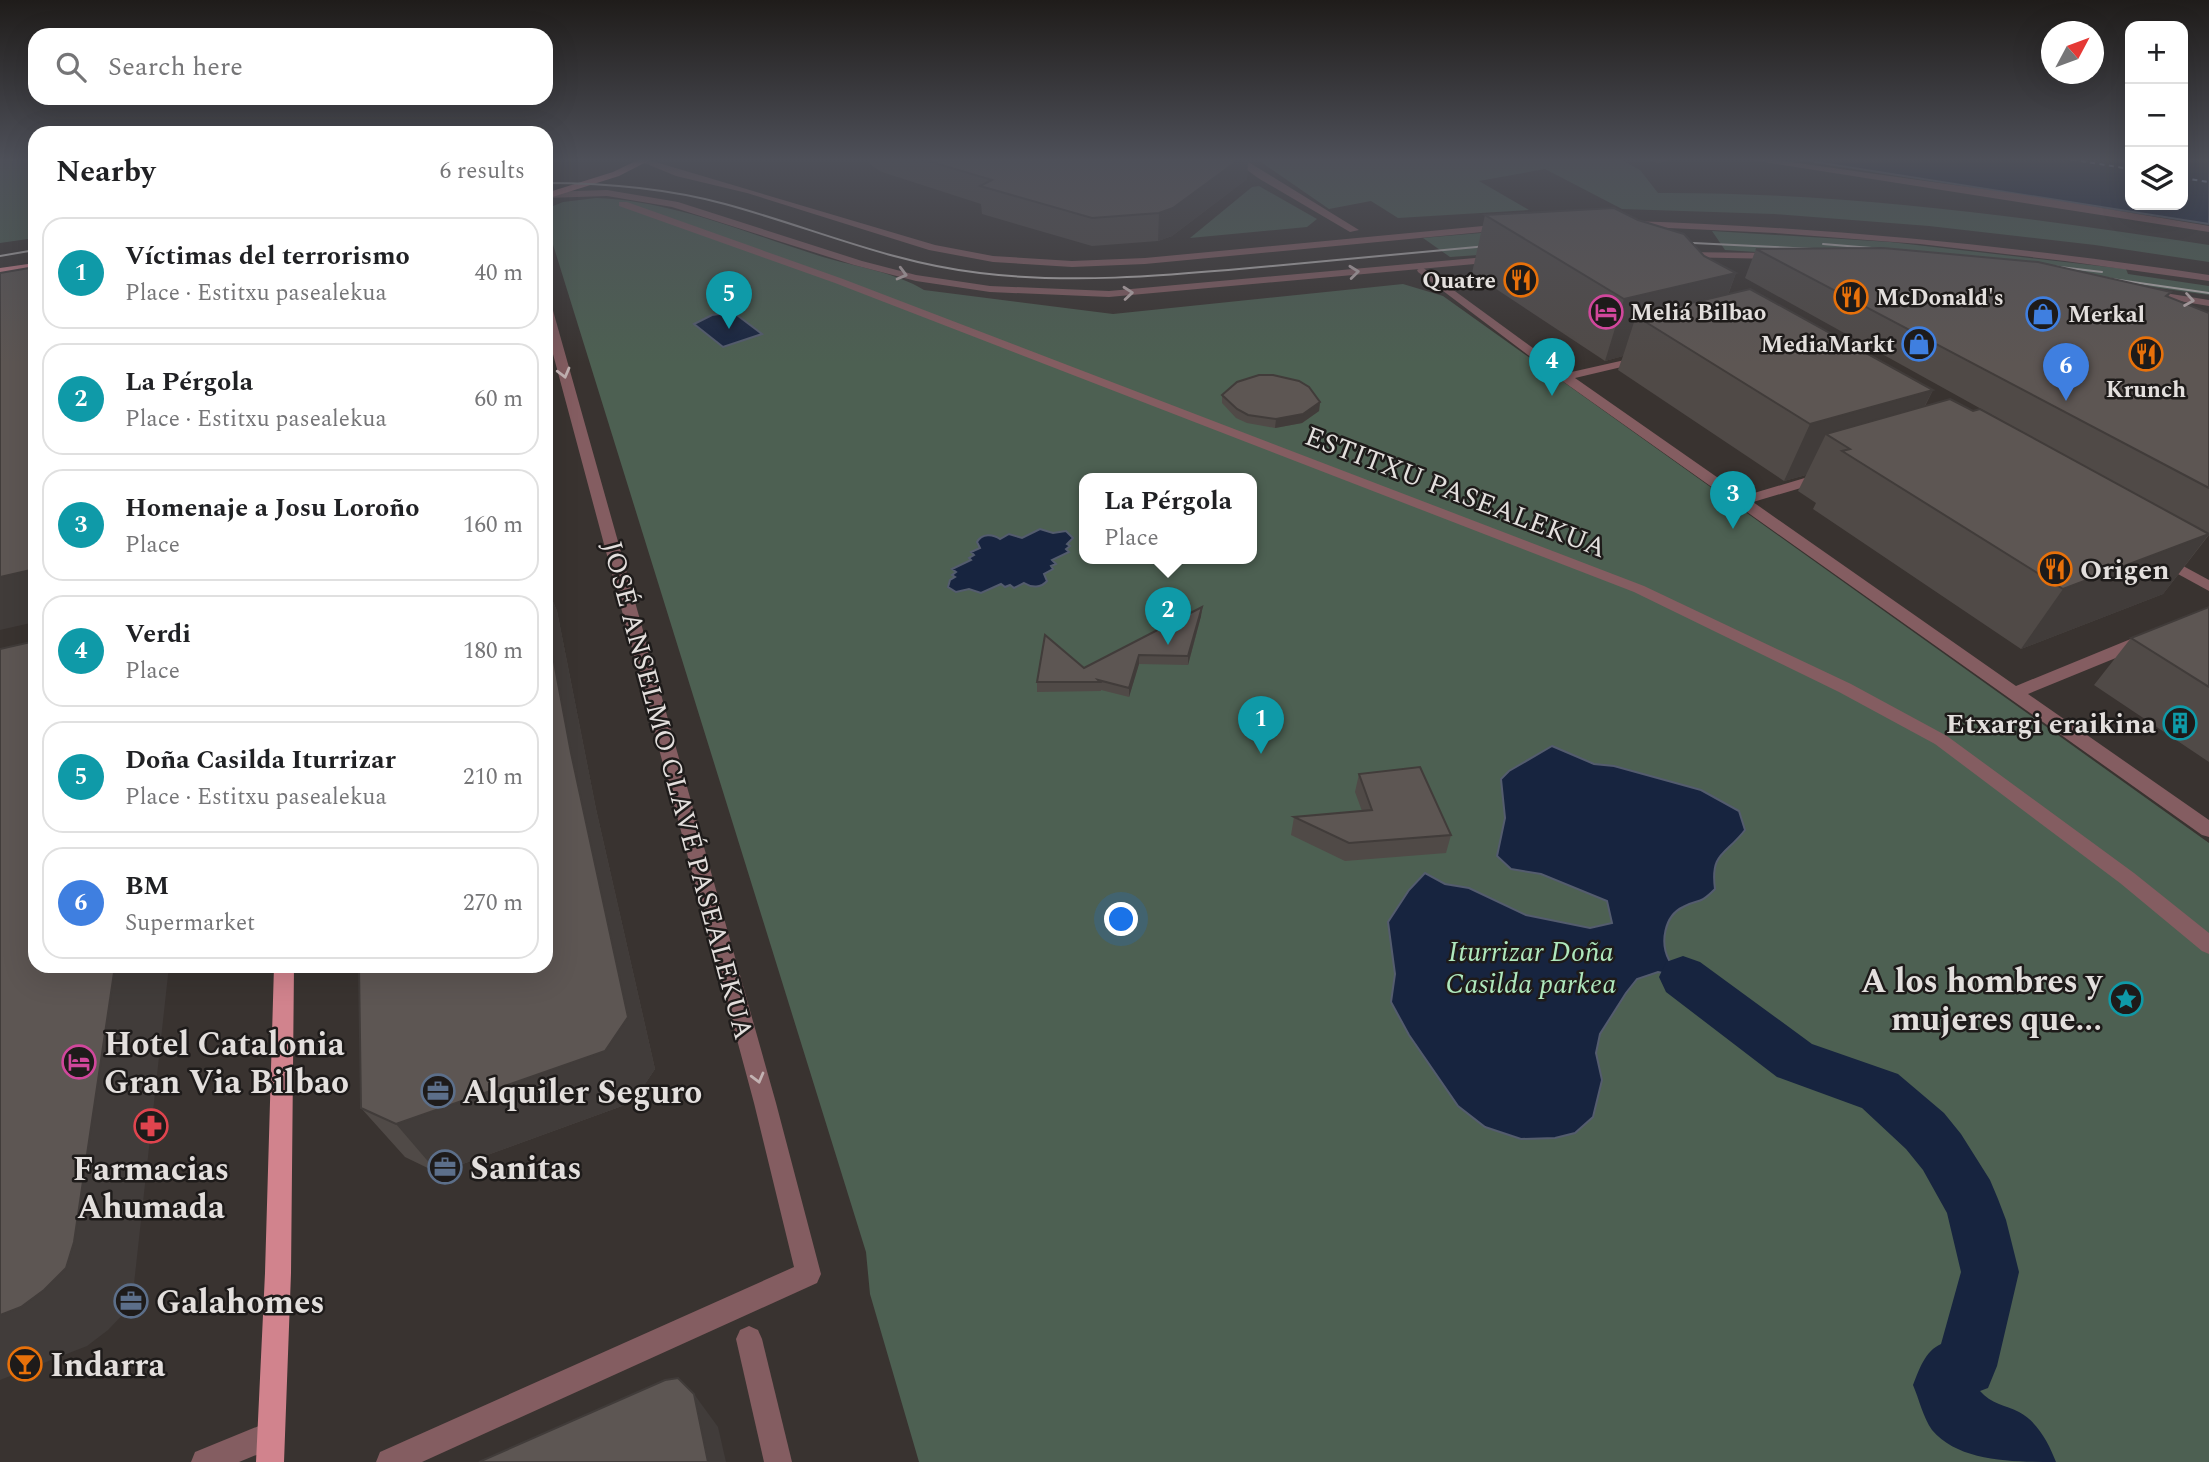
<!DOCTYPE html>
<meta charset="utf-8">
<style>
:root{--surface:#fff;--page:#f6f6f6;--text:#202124;--muted:#757577;--line:#e0e0e0;--accent:#396f6a}
body{margin:0;font-family:Spectral,serif;background:var(--page);color:var(--text)}
.controls{position:absolute;right:21px;top:21px;display:grid;overflow:hidden;border-radius:14px;box-shadow:0 7px 28px #0002}
.controls button{width:63px;height:63px;display:grid;place-items:center;padding:0;border:0;border-bottom:2px solid var(--line);background:var(--surface);color:var(--text);font:35px sans-serif}
.compass{position:absolute;left:2041px;top:21px;width:63px;height:63px;border-radius:50%;background:var(--surface);box-shadow:0 7px 28px #0002;rotate:49deg}
.you{position:absolute;left:1122px;top:920px;width:24px;height:24px;margin:-18px;border:5px solid #fff;border-radius:50%;background:#1a73e8;box-shadow:0 0 0 10px #1a73e833}
.badge{display:grid;place-items:center;width:46px;height:46px;border-radius:50%;background:var(--accent);color:#fff;font-size:23px;font-weight:700}
.pin{position:absolute;translate:-50% -58px;filter:drop-shadow(0 2px 4px #0008)}
.pin::after{content:'';position:absolute;top:37px;width:24px;height:21px;background:inherit;clip-path:polygon(0 0,100% 0,50% 100%)}
.popup{position:absolute;left:1079px;top:473px;width:178px;height:91px;box-sizing:border-box;display:grid;place-content:center;border-radius:14px;background:var(--surface);filter:drop-shadow(0 2px 5px #0005);font-size:23px;white-space:nowrap;color:var(--muted)}
.popup b{font-size:26px;color:var(--text)}
.popup::after{content:'';position:absolute;left:50%;top:100%;margin-left:-14px;border:14px solid transparent;border-top-color:var(--surface)}
.list{margin:0;padding:0;list-style:none}
h2{display:flex;justify-content:space-between;align-items:center;height:91px;margin:0;padding:0 28px;font-size:30px}
h2 small{font-size:23px;font-weight:400;color:var(--muted)}
.list li{display:grid;grid-template-columns:46px 1fr auto;gap:21px;align-items:center;box-sizing:border-box;height:112px;margin:0 14px 14px;padding:0 14px;border:2px solid var(--line);border-radius:21px}
.list b{display:block;font-size:26px;white-space:nowrap}
.list p{margin:0;font-size:23px;white-space:nowrap;color:var(--muted)}
.list em{font-size:23px;font-style:normal;color:var(--muted)}
.icon{flex:none;width:38px;height:38px;fill:none;stroke:currentColor;stroke-width:2;stroke-linecap:round;stroke-linejoin:round}
.map{position:relative;flex:none;width:2209px;height:1462px;overflow:hidden}
.search{position:absolute;background:var(--surface);box-shadow:0 7px 28px #0002;left:28px;top:28px;width:525px;height:77px;display:flex;align-items:center;gap:18px;box-sizing:border-box;padding:0 24px;border-radius:21px;color:var(--muted);font-size:26px}
.panel{position:absolute;background:var(--surface);box-shadow:0 7px 28px #0002;left:28px;top:126px;width:525px;height:847px;border-radius:21px}
.map>svg:first-child{display:block}
.green{fill:#4d6052;fill-rule:evenodd}
.water{fill:#17243f;stroke:#545c6e;stroke-width:2}
.lines{fill:none;stroke-linecap:round;stroke-linejoin:round}
.canal{fill:#17243f;fill-rule:evenodd}
.ferry{stroke:#b9d0fd;stroke-width:2;stroke-dasharray:5 4.5;stroke-linecap:butt}
.pedestrian{fill:#845d61;fill-rule:evenodd}
.minor{fill:#845d61;fill-rule:evenodd}
.primary{fill:#d1838d;fill-rule:evenodd}
.tram{stroke:#bab5b3;stroke-width:2}
.wall{fill:#504a47}
.shaded-wall{fill:#413c3a}
.building{fill:#5d5653;stroke:#413c3a;stroke-width:2}
.oneway{stroke:#c2b2b2}
.labels{text-anchor:middle;stroke-width:5;stroke-linejoin:round;paint-order:stroke}
.far-poi-label{font-size:23px;font-weight:bold;fill:#e3dfdd;stroke:#1e1b1a;text-anchor:start}
.street-label{font-size:28px;fill:#e3dfdd;stroke:#1e1b1a}
.poi-label{font-size:28px;font-weight:bold;fill:#e3dfdd;stroke:#1e1b1a;text-anchor:start}
.park-label{font-size:28px;font-style:italic;fill:#afe8bd;stroke:#1e1b1a}
.near-poi-label{font-size:33px;font-weight:bold;fill:#e3dfdd;stroke:#1e1b1a;text-anchor:start}
</style>
<div class="map">
<svg width="2209" height="1462" viewBox="0 0 2209 1462">
<rect width="100%" height="100%" fill="#393330"/>
<g class="green">
<polygon points="0,158 35,158 35,238 0,243"/>
<path d="M 1255,158 L 1618,158 L 1640,170 L 1658,193 C 1844,192 2026,217 2209,245 L 2209,262 L 2095,245 L 1929,226 L 1774,214 L 1622,209 L 1545,169 L 1479,181 L 1529,210 L 1398,218 L 1371,201 L 1329,209 Z"/>
<polygon points="1259,186 1317,219 1307,227 1190,238 1252,187"/>
<path d="M 596,198 C 675,201 748,234 823,257 C 856,267 895,272 924,290 L 1113,314 L 1403,284 L 1443,296 L 2209,843 L 2209,1462 L 919,1462 L 870,1294 L 866,1252 L 546,222 L 546,209 L 563,202 ZM 1084,479 L 1252,479 L 1252,559 L 1084,559 Z"/>
<polygon points="1537,228 1564,249 1450,257 1423,238"/>
<path d="M 1712,231 L 1890,242 L 2126,269 L 2128,274 L 2209,286 L 2209,295 C 2048,271 1887,260 1725,250 Z"/>
</g>
<g class="water">
<polygon points="1790,158 2130,158 2130,205 2183,205 2183,158 2209,158 2209,224"/>
<polygon points="733,312 762,334 723,347 694,324 712,315"/>
<path d="M 1040,529 L 1053,533 L 1066,531 L 1073,538 L 1067,544 L 1070,546 L 1066,549 L 1069,552 L 1052,560 L 1056,564 L 1051,566 L 1053,569 L 1044,574 L 1047,581 C 1041,588 1032,588 1024,583 L 1014,588 L 1010,585 L 1005,587 L 1001,584 L 981,593 L 969,589 L 956,592 L 948,587 L 950,580 L 955,577 L 952,575 L 956,572 L 952,569 L 971,560 L 969,558 L 974,555 L 971,552 L 980,548 L 977,542 C 982,533 993,534 1000,539 L 1009,534 L 1022,538 Z"/>
<path d="M 1552,746 L 1594,764 L 1614,766 L 1701,790 L 1739,811 L 1745,830 C 1726,855 1710,852 1715,889 C 1698,906 1700,898 1683,907 C 1664,916 1660,943 1669,960 C 1672,966 1679,972 1683,977 L 1658,972 L 1637,979 L 1626,993 L 1600,1034 L 1596,1053 L 1602,1080 L 1593,1117 L 1575,1133 L 1555,1138 L 1521,1139 L 1485,1127 L 1458,1106 L 1409,1035 L 1391,1002 L 1395,974 L 1388,922 L 1409,890 L 1425,873 L 1445,884 L 1469,888 L 1526,915 L 1590,928 L 1612,923 L 1607,901 L 1541,874 L 1511,869 L 1497,856 L 1505,818 L 1501,779 L 1509,771 Z"/>
</g>
<g class="lines">
<path class="canal" d="M 1683,956 L 1700,962 L 1812,1044 L 1898,1074 L 1944,1113 L 1961,1134 L 1990,1180 L 1998,1199 L 2006,1220 L 2019,1272 L 1997,1366 L 1988,1388 L 1980,1391 C 1991,1404 2005,1405 2019,1412 C 2038,1422 2049,1444 2056,1462 C 2013,1462 1959,1462 1932,1430 C 1923,1417 1919,1399 1913,1385 C 1919,1370 1925,1351 1941,1344 L 1961,1272 L 1947,1213 L 1923,1170 L 1906,1149 L 1862,1108 L 1777,1077 L 1666,992 L 1659,977 L 1666,962 Z"/>
<g class="ferry">
<polyline points="2062,158 2130,169"/>
<polyline points="2183,178 2209,182"/>
</g>
<g class="pedestrian">
<polygon points="1231,158 1242,158 1359,230 1350,232 1258,178"/>
<polygon points="1638,158 1677,158 1659,163"/>
<polygon points="1738,158 1762,158 2018,194 2209,226 2209,232"/>
<polygon points="619,202 627,202 843,279 1644,586 1851,684 1947,736 2134,873 2209,933 2209,954 2202,951 2120,883 1935,744 1839,692 1634,592 835,283 619,206"/>
<polygon points="1422,267 1567,373 1647,355 1647,361 1575,378 1744,496 1818,474 1828,474 1828,480 1753,502 2016,686 2138,636 2150,636 2152,640 2150,644 2028,694 2209,820 2209,837 2202,835 1561,380 1418,272 1417,270"/>
<polygon points="749,1326 758,1330 762,1339 792,1462 764,1462 736,1339 740,1330"/>
</g>
<g class="minor">
<polygon points="642,158 935,245 993,256 1072,261 1145,258 1504,224 1509,227 1504,230 1145,264 1072,267 993,262 929,250 747,193 676,176 642,162"/>
<polygon points="607,190 678,202 862,261 916,275 990,286 1109,291 1497,256 1502,259 1497,262 1109,297 990,292 916,281 854,265 672,207 607,196 546,198 546,192"/>
<path d="M 1630,221 C 1824,227 2017,246 2209,275 L 2209,281 L 2065,261 L 1920,244 L 1775,233 L 1626,226 L 1626,222 Z"/>
<polygon points="1675,252 1777,253 1782,256 1777,259 1679,257 1674,254"/>
<polygon points="2146,290 2209,300 2209,306 2142,295 2142,291"/>
<polygon points="546,304 552,307 776,1103 821,1274 817,1283 422,1462 376,1462 380,1452 794,1267 754,1103 546,328"/>
<polygon points="2161,554 2209,580 2209,591 2156,562 2153,559 2156,556"/>
<polygon points="271,1421 281,1425 285,1435 281,1445 239,1462 191,1462 195,1452"/>
</g>
<g class="primary">
<polygon points="642,158 654,158 619,176 546,199 546,193 613,172"/>
<polygon points="35,263 35,269 0,274 0,268"/>
<polygon points="274,966 294,966 291,1273 284,1462 256,1462 265,1273"/>
</g>
<g class="tram">
<path d="M 546,183 C 607,183 666,188 725,204 C 810,227 891,263 980,273 C 1070,284 1160,276 1250,268 C 1332,260 1415,253 1498,245"/>
<polyline points="1673,242 1834,250"/>
<polyline points="1823,244 1896,250"/>
<polyline points="0,256 35,250"/>
<polyline points="2043,265 2102,272"/>
<polyline points="2091,276 2209,293"/>
</g>
</g>
<g class="wall">
<polygon points="865,158 1248,158 1247,179 1172,236 1158,241 1092,246 982,214 981,204 882,172 872,166"/>
<polygon points="1485,215 1704,256 1736,273 1728,295 1933,390 1925,406 1973,411 2091,470 1745,278 1756,249 2171,292 2168,297 2209,313 2209,535 2163,594 2021,649 1813,509 1816,503 1798,491 1806,475 1784,481 1618,370 1623,356 1605,361 1472,273"/>
<polygon points="1222,395 1320,402 1319,411 1302,423 1275,428 1247,423 1236,418 1222,403"/>
<polygon points="546,585 557,611 596,809 655,1069 633,1102 438,1173 405,1157 361,1108 546,966"/>
<polygon points="1202,607 1201,616 1188,665 1139,664 1129,697 1101,690 1101,691 1037,692 1037,682 1084,668"/>
<polygon points="2209,607 2209,762 2094,685 2131,638"/>
<polygon points="1359,774 1451,835 1446,853 1345,861 1291,835 1294,817 1362,811 1355,792"/>
</g>
<g class="shaded-wall">
<polygon points="1241,158 1248,158 1247,179 1172,236 1158,241 1159,213"/>
<polygon points="1736,273 1713,334 1636,316 1623,356 1605,361 1624,299"/>
<polygon points="1933,390 1903,446 1850,449 1826,434 1806,475 1784,481 1810,424"/>
<polygon points="1320,402 1319,411 1302,423 1275,428 1276,419"/>
<polygon points="2209,534 2163,594 2021,649 2063,589"/>
<polygon points="35,569 35,622 0,630 0,577"/>
<polygon points="546,585 557,611 596,809 655,1069 633,1102 438,1173 396,1124 546,619"/>
<polygon points="1202,607 1201,616 1188,665 1188,656"/>
<polygon points="1139,655 1139,664 1129,697 1129,688"/>
<polygon points="115,966 169,966 134,1284 128,1309 108,1330 87,1346 0,1380 0,1315"/>
<polygon points="694,1394 718,1427 726,1462 708,1462"/>
</g>
<g class="building">
<polygon points="918,158 1241,158 1173,208 1159,213 1092,218 980,186 992,180"/>
<polygon points="1614,208 1638,220 1684,234 1704,256 1736,273 1624,299 1485,215"/>
<polygon points="1883,248 2038,262 2171,292 2166,296 2209,313 2209,488 1756,249"/>
<polygon points="35,267 35,569 0,577 0,273"/>
<polygon points="1750,289 1933,390 1810,424 1636,316"/>
<polygon points="1259,375 1273,375 1299,381 1309,387 1320,402 1303,414 1276,419 1248,415 1237,409 1222,395 1237,382"/>
<polygon points="1950,399 1973,411 1980,409 2209,534 2063,589 1842,451 1850,449 1826,434"/>
<polygon points="1202,607 1188,656 1139,655 1129,688 1098,680 1100,682 1037,682 1045,635 1084,668"/>
<polygon points="2209,607 2209,687 2131,638"/>
<polygon points="546,619 571,753 628,1017 605,1051 396,1124 361,1108 359,966 546,966"/>
<polygon points="35,641 35,966 115,966 74,1242 66,1268 44,1290 21,1307 0,1315 0,649"/>
<polygon points="1420,767 1451,835 1349,843 1294,817 1372,810 1359,774"/>
<polygon points="678,1378 694,1394 708,1462 479,1462 665,1380"/>
</g>
<defs><path id="oneway-chevron" d="M-2-3.5L2.5 0L-2 3.5" fill="none" stroke-width="1.6" stroke-linecap="round" stroke-linejoin="round" transform="scale(1.75)"/></defs>
<g class="oneway">
<use href="#oneway-chevron" transform="translate(1354 272) rotate(-6)"/>
<use href="#oneway-chevron" transform="translate(902 274) rotate(15)"/>
<use href="#oneway-chevron" transform="translate(1128 293) rotate(-5)"/>
<use href="#oneway-chevron" transform="translate(2189 300) rotate(9)"/>
<use href="#oneway-chevron" transform="translate(564 373) rotate(75)"/>
<use href="#oneway-chevron" transform="translate(758 1078) rotate(75)"/>
</g>
<linearGradient id="sky" x2="0" y2="1"><stop stop-color="#1f1c1a"/><stop offset="0.44" stop-color="#4e5059"/><stop offset="1" stop-color="#4e5059" stop-opacity="0"/></linearGradient>
<rect width="2209" height="363" fill="url(#sky)"/>
<defs>
<symbol id="restaurant-ring" viewBox="-11 -11 22 22"><circle r="9.5" fill="#1e1b1a" stroke="#e8710a" stroke-width="1.5"/><path d="M-5-6h1v4h1v-4h1v4h1v-4h1v5L-1.5 .5V6h-2V.5L-5-1ZM5-6V6H3V1.5H1.5Q1.5-4 5-6Z" fill="#e8710a"/></symbol>
<symbol id="hotel-ring" viewBox="-11 -11 22 22"><circle r="9.5" fill="#1e1b1a" stroke="#d1479c" stroke-width="1.5"/><path d="M-6-4.5h1.5V1H6V5H4.5V3h-9V5H-6ZM-4 0a1.8 1.8 0 1 1 3.6 0ZM.5 0V-2.5h3Q6-2.5 6 0Z" fill="#d1479c"/></symbol>
<symbol id="shop-ring" viewBox="-11 -11 22 22"><circle r="9.5" fill="#1e1b1a" stroke="#3f7fe0" stroke-width="1.5"/><path d="M-5-2.5h2.3a2.7 3.5 0 0 1 5.4 0H5L5.5 6h-11ZM-1.5-2.5h3a1.5 2.3 0 0 0-3 0Z" fill="#3f7fe0"/></symbol>
<symbol id="building-ring" viewBox="-11 -11 22 22"><circle r="9.5" fill="#1e1b1a" stroke="#0f9aa8" stroke-width="1.5"/><path d="M-4-6H4V6H1V3H-1V6H-4ZM-2.5-4.3h1.7v1.8h-1.7ZM.8-4.3h1.7v1.8H.8ZM-2.5-1h1.7V.8h-1.7ZM.8-1h1.7V.8H.8Z" fill="#0f9aa8"/></symbol>
<symbol id="sight-ring" viewBox="-11 -11 22 22"><circle r="9.5" fill="#1e1b1a" stroke="#0f9aa8" stroke-width="1.5"/><path d="M0-6L1.8-2.2L6-1.7L2.9 1.2L3.7 5.4L0 3.3L-3.7 5.4L-2.9 1.2L-6-1.7L-1.8-2.2Z" fill="#0f9aa8"/></symbol>
<symbol id="office-ring" viewBox="-11 -11 22 22"><circle r="9.5" fill="#1e1b1a" stroke="#5c6f8a" stroke-width="1.5"/><path d="M-6-3h4V-5.5h4V-3h4V5H-6ZM-1-4.5V-3h2v-1.5ZM-6 0V1H6V0Z" fill="#5c6f8a"/></symbol>
<symbol id="pharmacy-ring" viewBox="-11 -11 22 22"><circle r="9.5" fill="#1e1b1a" stroke="#e0444e" stroke-width="1.5"/><path d="M-2-6h4v4h4v4h-4v4h-4v-4h-4v-4h4Z" fill="#e0444e"/></symbol>
<symbol id="bar-ring" viewBox="-11 -11 22 22"><circle r="9.5" fill="#1e1b1a" stroke="#e8710a" stroke-width="1.5"/><path d="M-6-5H6L.8 .8V4.5H3.5V6h-7V4.5H-.8V.8Z" fill="#e8710a"/></symbol>
</defs>
<g fill-rule="evenodd">
<use href="#restaurant-ring" x="1502" y="261" width="38" height="38"/>
<use href="#restaurant-ring" x="1832" y="278" width="38" height="38"/>
<use href="#hotel-ring" x="1587" y="293" width="38" height="38"/>
<use href="#shop-ring" x="2024" y="295" width="38" height="38"/>
<use href="#shop-ring" x="1900" y="325" width="38" height="38"/>
<use href="#restaurant-ring" x="2127" y="335" width="38" height="38"/>
<use href="#restaurant-ring" x="2036" y="550" width="38" height="38"/>
<use href="#building-ring" x="2161" y="704" width="38" height="38"/>
<use href="#sight-ring" x="2107" y="980" width="38" height="38"/>
<use href="#hotel-ring" x="60" y="1043" width="38" height="38"/>
<use href="#office-ring" x="419" y="1072" width="38" height="38"/>
<use href="#pharmacy-ring" x="132" y="1107" width="38" height="38"/>
<use href="#office-ring" x="426" y="1148" width="38" height="38"/>
<use href="#office-ring" x="112" y="1282" width="38" height="38"/>
<use href="#bar-ring" x="6" y="1345" width="38" height="38"/>
</g>
<g class="labels">
<g class="far-poi-label">
<text x="1496" y="288" text-anchor="end">Quatre</text>
<text x="1876" y="305">McDonald's</text>
<text x="1630" y="320">Meliá Bilbao</text>
<text x="2068" y="322">Merkal</text>
<text x="1895" y="352" text-anchor="end">MediaMarkt</text>
<text x="2146" y="397" text-anchor="middle">Krunch</text>
</g>
<g class="street-label">
<text transform="translate(1456 491) rotate(21)" y="10">ESTITXU PASEALEKUA</text>
<text transform="translate(679 790) rotate(75)" y="10">JOSÉ ANSELMO CLAVÉ PASEALEKUA</text>
</g>
<g class="poi-label">
<text x="2080" y="579">Origen</text>
<text x="2156" y="733" text-anchor="end">Etxargi eraikina</text>
</g>
<g class="park-label">
<text x="1531" y="961">Iturrizar Doña<tspan x="1531" dy="32">Casilda parkea</tspan></text>
</g>
<g class="near-poi-label">
<text x="2102" y="992" text-anchor="end">A los hombres y<tspan x="2102" dy="38">mujeres que...</tspan></text>
<text x="104" y="1055">Hotel Catalonia<tspan x="104" dy="38">Gran Via Bilbao</tspan></text>
<text x="462" y="1103">Alquiler Seguro</text>
<text x="470" y="1179">Sanitas</text>
<text x="151" y="1180" text-anchor="middle">Farmacias<tspan x="151" dy="38">Ahumada</tspan></text>
<text x="156" y="1313">Galahomes</text>
<text x="50" y="1376">Indarra</text>
</g>
</g>
</svg>
<div class="controls">
<button>+</button>
<button>−</button>
<button><svg class="icon" aria-label="layers" viewBox="0 0 24 24"><path d="M12 4l9 5-9 5-9-5zM3 14l9 5 9-5"/></svg></button>
</div>
<svg class="compass" viewBox="-18 -18 36 36"><path d="M0-13l5 13h-10z" fill="#e53935"/><path d="M0 13l5-13h-10z" fill="#757577"/></svg>
<div class="you"></div>
<div class="pin badge" style="left:1261px;top:754px;background:#0f9aa8">1</div>
<div class="pin badge" style="left:1168px;top:645px;background:#0f9aa8">2</div>
<div class="popup"><b>La Pérgola</b>Place</div>
<div class="pin badge" style="left:1733px;top:529px;background:#0f9aa8">3</div>
<div class="pin badge" style="left:1552px;top:396px;background:#0f9aa8">4</div>
<div class="pin badge" style="left:729px;top:329px;background:#0f9aa8">5</div>
<div class="pin badge" style="left:2066px;top:401px;background:#3f7fe0">6</div>
<div class="search"><svg class="icon" aria-label="search" viewBox="0 0 24 24"><circle cx="10" cy="10" r="6"/><path d="M15 15l6 6"/></svg>Search here</div>
<section class="panel">
<h2>Nearby<small>6 results</small></h2>
<ul class="list">
<li><span class="badge" style="background:#0f9aa8">1</span><div><b>Víctimas del terrorismo</b><p>Place · Estitxu pasealekua</p></div><em>40 m</em></li>
<li><span class="badge" style="background:#0f9aa8">2</span><div><b>La Pérgola</b><p>Place · Estitxu pasealekua</p></div><em>60 m</em></li>
<li><span class="badge" style="background:#0f9aa8">3</span><div><b>Homenaje a Josu Loroño</b><p>Place</p></div><em>160 m</em></li>
<li><span class="badge" style="background:#0f9aa8">4</span><div><b>Verdi</b><p>Place</p></div><em>180 m</em></li>
<li><span class="badge" style="background:#0f9aa8">5</span><div><b>Doña Casilda Iturrizar</b><p>Place · Estitxu pasealekua</p></div><em>210 m</em></li>
<li><span class="badge" style="background:#3f7fe0">6</span><div><b>BM</b><p>Supermarket</p></div><em>270 m</em></li>
</ul>
</section>
</div>
